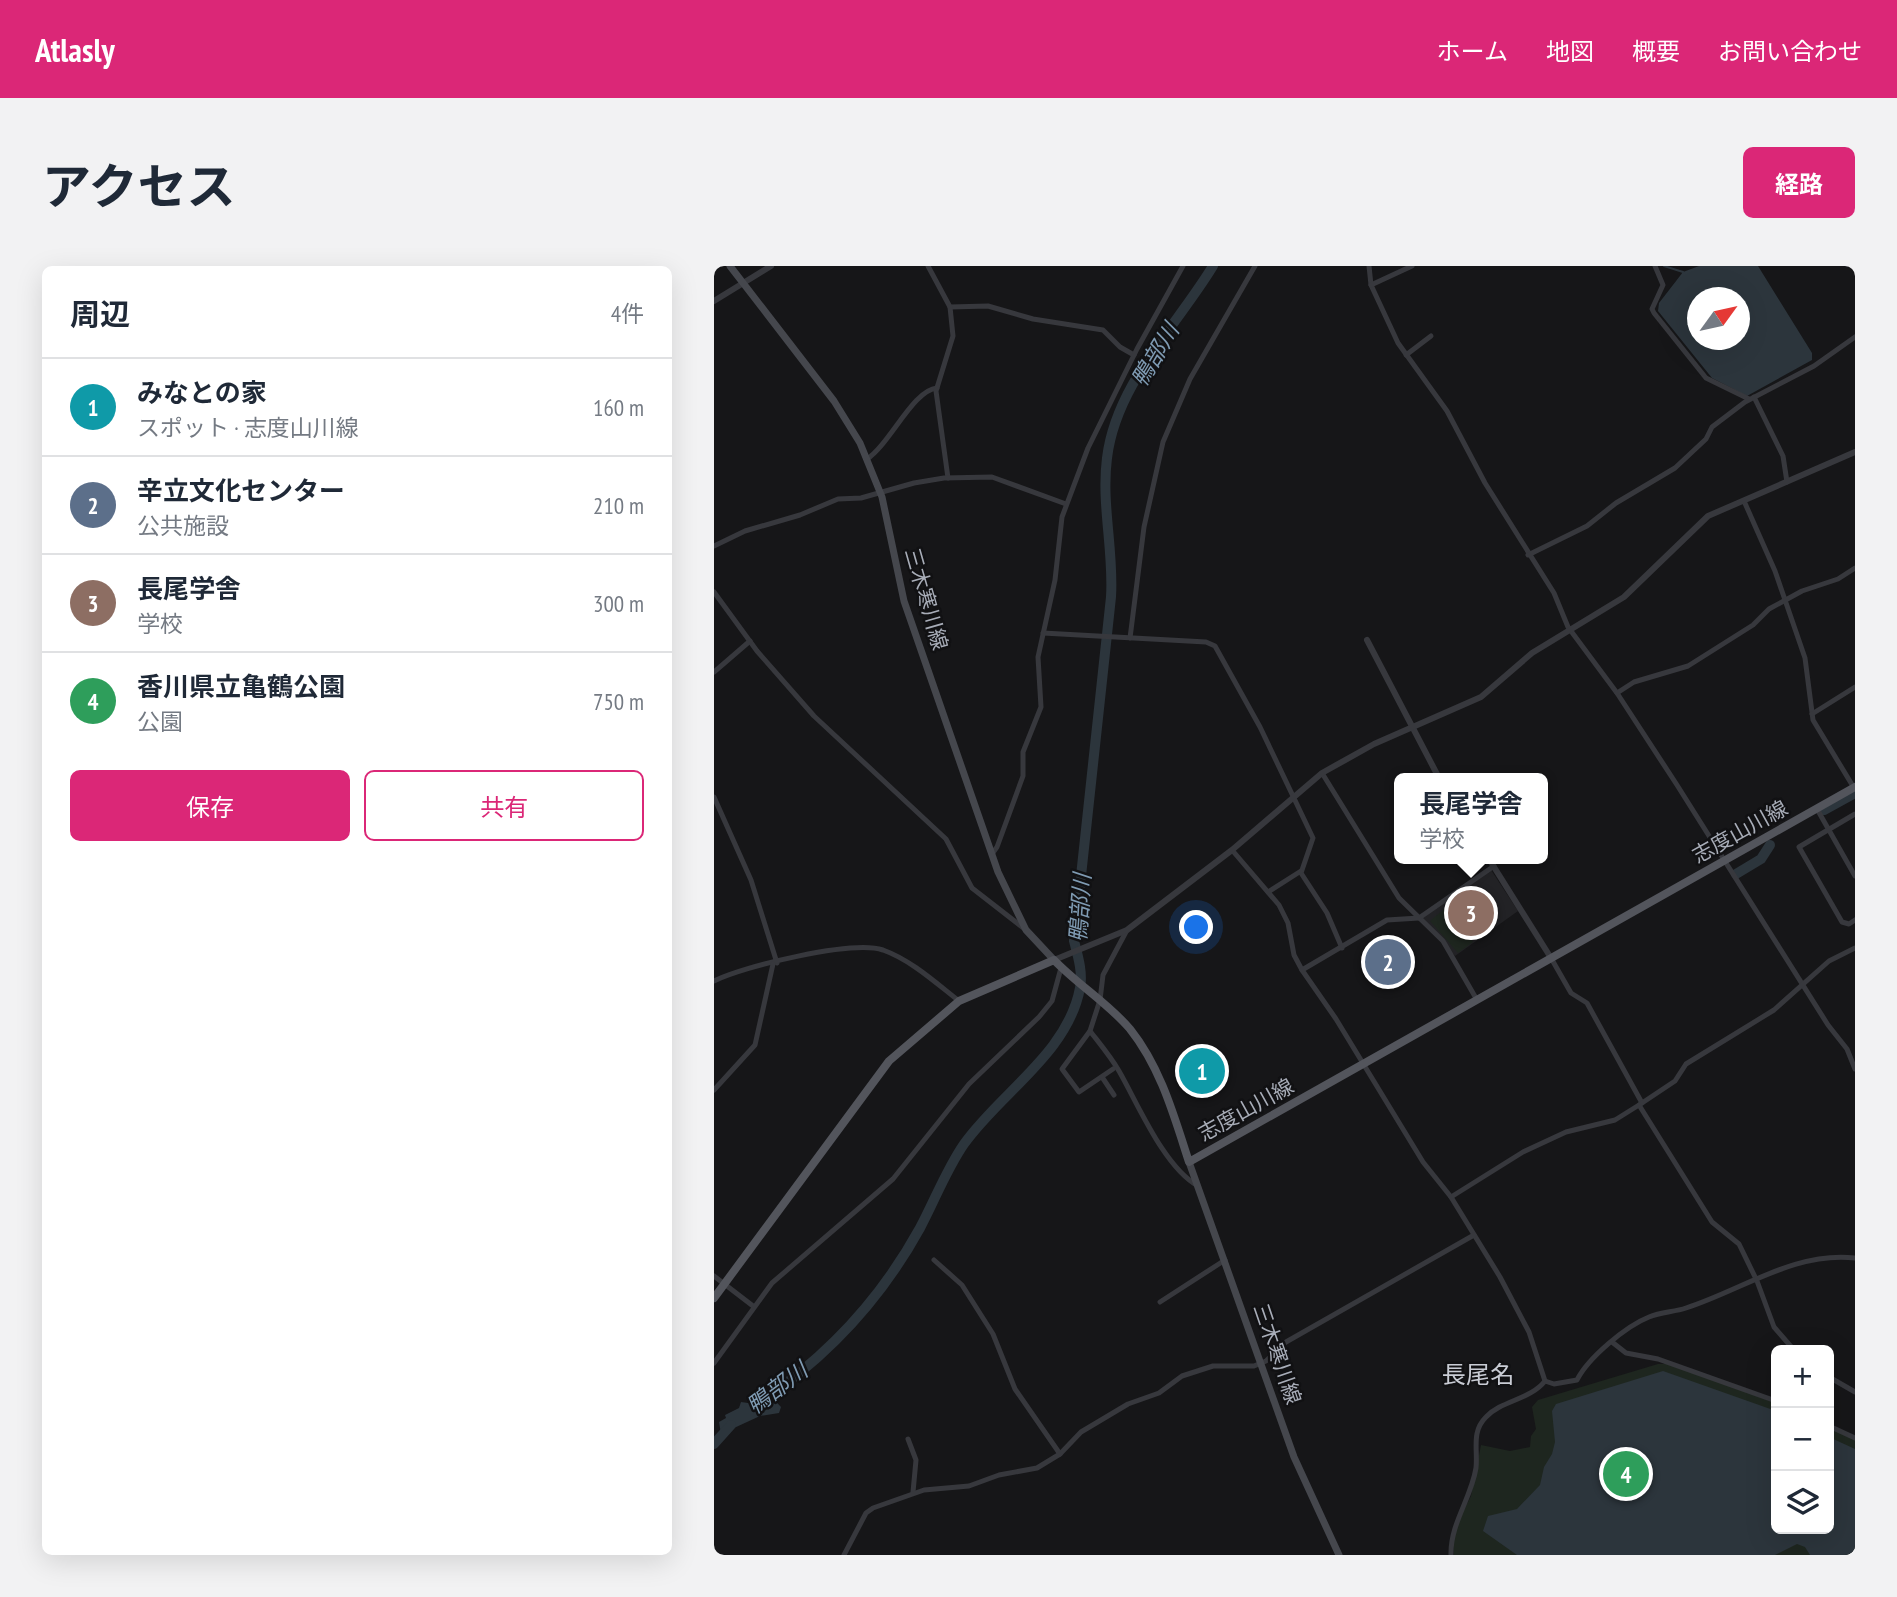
<!DOCTYPE html>
<html lang="ja">
<meta charset="utf-8">
<style>
:root{--surface:#fff;--page:#f2f2f3;--text:#1f2937;--muted:#747a83;--line:#e0e1e3;--accent:#db2777}
body{margin:0;font-family:"PT Sans Narrow","Noto Sans JP",sans-serif;background:var(--page);color:var(--text)}
.controls{position:absolute;right:21px;bottom:21px;display:grid;overflow:hidden;border-radius:10px;box-shadow:0 7px 28px #0002}
.controls button{width:63px;height:63px;display:grid;place-items:center;padding:0;border:0;border-bottom:2px solid var(--line);background:var(--surface);color:var(--text);font:35px sans-serif}
.compass{position:absolute;left:973px;top:21px;width:63px;height:63px;border-radius:50%;background:var(--surface);box-shadow:0 7px 28px #0002;rotate:57deg}
.you{position:absolute;left:483px;top:662px;width:24px;height:24px;margin:-18px;border:5px solid #fff;border-radius:50%;background:#1a73e8;box-shadow:0 0 0 10px #1a73e833}
.badge{display:grid;place-items:center;width:46px;height:46px;border-radius:50%;background:var(--accent);color:#fff;font-size:23px;font-weight:700}
.pin{position:absolute;translate:-50% -50%;border:4px solid #fff;box-shadow:0 2px 7px #0006}
.popup{position:absolute;left:680px;top:507px;width:154px;height:91px;box-sizing:border-box;display:grid;place-content:center;border-radius:10px;background:var(--surface);filter:drop-shadow(0 2px 5px #0005);font-size:23px;white-space:nowrap;color:var(--muted)}
.popup b{font-size:26px;color:var(--text)}
.popup::after{content:'';position:absolute;left:50%;top:100%;margin-left:-14px;border:14px solid transparent;border-top-color:var(--surface)}
.list{margin:0;padding:0;list-style:none}
h2{display:flex;justify-content:space-between;align-items:center;height:91px;margin:0;padding:0 28px;font-size:30px}
h2 small{font-size:23px;font-weight:400;color:var(--muted)}
.list li{display:grid;grid-template-columns:46px 1fr auto;gap:21px;align-items:center;box-sizing:border-box;height:98px;padding:0 28px;border-top:2px solid var(--line)}
.list b{display:block;font-size:26px;white-space:nowrap}
.list p{margin:0;font-size:23px;white-space:nowrap;color:var(--muted)}
.list em{font-size:23px;font-style:normal;color:var(--muted)}
.actions{display:flex;gap:14px;padding:21px 28px}
.actions a{flex:1;padding:16px 0;border:2px solid var(--accent);border-radius:10px;text-align:center;font-size:24px;color:var(--accent)}
.actions .main{background:var(--accent);color:#fff}
.icon{flex:none;width:38px;height:38px;fill:none;stroke:currentColor;stroke-width:2;stroke-linecap:round;stroke-linejoin:round}
.map{position:relative;flex:none;width:1141px;height:1289px;overflow:hidden;border-radius:10px}
header{display:flex;align-items:center;gap:42px;box-sizing:border-box;height:98px;padding:0 35px;background:var(--accent);color:#fff}
header strong{font-size:33px}
nav{display:flex;gap:38px;margin-inline-start:auto;font-size:24px}
.intro{display:flex;align-items:center;justify-content:space-between;box-sizing:border-box;height:168px;padding:0 42px}
h1{margin:0;font-size:49px}
.button{padding:18px 32px;border-radius:10px;background:var(--accent);color:#fff;font-size:24px;font-weight:700}
main{display:flex;gap:42px;padding:0 42px}
aside{flex:1;background:var(--surface);border-radius:10px;box-shadow:0 7px 28px #0002}
.map>svg:first-child{display:block}
.built{fill:#222225}
.green{fill:#1e261f}
.water{fill:#2c353c;fill-rule:evenodd}
.lines{fill:none;stroke-linecap:round;stroke-linejoin:round}
.stream{stroke:#2c353c;stroke-width:2}
.river{stroke:#2c353c;stroke-width:10}
.minor{stroke:#37383d;stroke-width:5}
.tertiary{stroke:#37383d;stroke-width:6}
.secondary{stroke:#45474d;stroke-width:7}
.primary{stroke:#53555c;stroke-width:8}
.labels{text-anchor:middle;stroke-width:5;stroke-linejoin:round;paint-order:stroke}
.street-label{font-size:21px;fill:#a8adb8;stroke:#111113}
.water-label{font-size:23px;font-style:italic;fill:#7f9bb3;stroke:#111113}
.quarter-label{font-size:24px;fill:#c9ccd4;stroke:#111113}
</style>
<header>
<strong>Atlasly</strong>
<nav><a>ホーム</a><a>地図</a><a>概要</a><a>お問い合わせ</a></nav>
</header>
<div class="intro"><h1>アクセス</h1><a class="button">経路</a></div>
<main>
<aside>
<h2>周辺<small>4件</small></h2>
<ul class="list">
<li><span class="badge" style="background:#0f9aa8">1</span><div><b>みなとの家</b><p>スポット · 志度山川線</p></div><em>160 m</em></li>
<li><span class="badge" style="background:#5c6f8a">2</span><div><b>辛立文化センター</b><p>公共施設</p></div><em>210 m</em></li>
<li><span class="badge" style="background:#8d6e63">3</span><div><b>長尾学舎</b><p>学校</p></div><em>300 m</em></li>
<li><span class="badge" style="background:#2e9e5b">4</span><div><b>香川県立亀鶴公園</b><p>公園</p></div><em>750 m</em></li>
</ul>
<div class="actions"><a class="main">保存</a><a>共有</a></div>
</aside>
<div class="map">
<svg width="1141" height="1289" viewBox="0 0 1141 1289">
<rect width="100%" height="100%" fill="#161618"/>
<polygon class="built" points="777,604 804,645 741,690 709,654 709,650"/>
<g class="green">
<polygon points="735,639 759,676 744,687 716,655"/>
<polygon points="944,1098 955,1098 1062,1135 1062,1263 1115,1263 1115,1158 1141,1170 1141,1289 740,1289 738,1268 757,1230 767,1179 796,1185 816,1181 817,1170 822,1163 818,1141 824,1134"/>
</g>
<g class="water">
<path d="M 985,0 L 1044,0 L 1098,87 L 1098,94 L 1033,130 L 998,112 L 944,45 L 945,37 L 969,6 ZM 984,32 L 1026,32 L 1026,74 L 984,74 Z"/>
<polygon points="949,1105 1062,1145 1062,1263 1115,1263 1115,1171 1141,1183 1141,1289 1096,1289 1091,1281 1083,1278 1061,1289 803,1289 769,1265 774,1250 803,1243 826,1219 830,1201 838,1188 841,1176 838,1145 842,1138"/>
<polygon points="48,1121 67,1141 65,1147 46,1150 7,1168 5,1156 12,1152 11,1149 25,1142 27,1136 34,1137"/>
</g>
<g class="lines">
<polyline class="stream" points="950,0 969,6"/>
<g class="river">
<polyline points="1110,544 1141,527"/>
<polyline points="1022,608 1047,593 1056,579"/>
<path d="M 46,1136 C 113,1091 167,1033 206,962 C 221,934 232,904 250,878 C 286,827 354,787 366,722 C 369,707 364,690 360,675 L 397,331 C 400,285 387,238 393,192 C 402,118 462,61 499,0"/>
<polyline points="0,1178 17,1159"/>
</g>
<g class="minor">
<polyline points="214,0 236,41 274,40 319,53 389,64 406,81 420,89"/>
<polyline points="655,0 657,19 684,77 733,145 771,217 840,327 854,361 903,427 963,519 1114,759 1133,783 1141,803"/>
<polyline points="941,0 949,19 938,43 940,47 992,112 1035,133"/>
<polyline points="657,19 698,0"/>
<polyline points="692,89 717,70"/>
<polyline points="1040,131 1069,190 1073,216"/>
<path d="M 153,193 C 176,178 199,124 223,122"/>
<polyline points="234,212 222,125 239,70 236,41"/>
<polyline points="1030,235 1061,305 1091,392 1099,454 1140,522"/>
<polyline points="0,280 31,265 86,249 124,233 147,232 200,217 230,212 278,211 352,238"/>
<polyline points="814,289 873,260 902,237 961,202 992,173 998,161 1031,136 1100,100 1141,71"/>
<polyline points="0,326 43,385 100,450 232,573 258,622 312,664"/>
<polyline points="329,367 492,376 501,380 546,461 599,572 587,607 613,647 628,682"/>
<polyline points="416,372 430,261 449,176 476,113 541,0"/>
<polyline points="0,406 36,375"/>
<polyline points="903,427 920,416 974,400 1039,359 1055,343 1088,325 1124,313 1141,302"/>
<polyline points="1098,448 1141,421"/>
<polyline points="608,507 685,632 729,675 763,734"/>
<polyline points="0,531 37,614 63,697"/>
<polyline points="1103,543 1141,610"/>
<polyline points="1141,548 1085,581 1128,656 1135,658 1141,654"/>
<path d="M 518,584 L 565,639 L 574,657 L 580,689 L 588,704 L 622,753 L 709,896 L 737,931 L 786,1011 L 815,1066 L 831,1115 C 816,1134 788,1134 772,1151 C 757,1166 764,1183 762,1202 C 757,1233 736,1258 737,1289"/>
<polyline points="278,588 283,581 309,510 309,486 327,441 324,391 341,314 348,251 374,182 423,83 469,0"/>
<polyline points="554,626 587,605"/>
<path d="M 413,664 L 389,709 L 386,734 L 376,765 C 386,778 397,791 405,805 C 424,838 450,901 484,920"/>
<polyline points="837,692 857,727 873,737 928,837"/>
<polyline points="588,704 673,654 705,652 780,600"/>
<path d="M 0,715 C 30,700 138,674 169,684 C 197,694 222,717 245,735"/>
<polyline points="376,765 348,803 365,826 399,803"/>
<polyline points="388,811 400,829"/>
<polyline points="0,824 41,779 59,698"/>
<polyline points="925,839 998,956 1025,978 1043,1015 1060,1061 1080,1084"/>
<polyline points="737,931 809,886 852,866 901,854 925,839 961,815 972,798 1060,744 1115,695 1141,682"/>
<polyline points="220,994 248,1019 279,1068 301,1123 346,1188"/>
<polyline points="0,1010 39,1040"/>
<polyline points="446,1036 511,994"/>
<polyline points="898,1076 912,1087 944,1093 1062,1135"/>
<polyline points="0,1097 58,1017 179,913 255,818 325,751 338,735 347,702"/>
<polyline points="1115,1111 1141,1126"/>
<path d="M 831,1115 L 840,1118 L 863,1114 C 874,1092 912,1060 935,1051 C 947,1046 960,1046 972,1042 C 1028,1024 1081,985 1141,992"/>
<polyline points="1115,1160 1141,1172"/>
<polyline points="194,1173 202,1194 199,1226"/>
<polyline points="130,1289 152,1247 159,1242 210,1224 255,1220 285,1209 323,1202 346,1188 367,1166 414,1138 445,1127 468,1110 499,1100 540,1100 552,1095 572,1076 760,969"/>
</g>
<g class="tertiary">
<polyline points="0,35 57,0"/>
<polyline points="653,374 725,512"/>
<polyline points="775,593 837,692"/>
<polyline points="340,694 413,664 518,584 608,507 660,478 767,431 818,387 910,331 994,250 1141,186"/>
</g>
<g class="secondary">
<polyline points="16,0 120,135 146,177 168,231 190,335 284,606 312,664 340,694"/>
<polyline points="475,896 580,1191 625,1289"/>
</g>
<path class="primary" d="M 0,1032 L 175,795 L 245,735 L 340,694 C 364,719 394,737 416,763 C 447,802 460,850 475,896 L 1141,521"/>
</g>
<g class="labels">
<g class="street-label">
<text transform="translate(212 333) rotate(74)" y="7">三木寒川線</text>
<text transform="translate(1026 566) rotate(-29)" y="7">志度山川線</text>
<text transform="translate(532 844) rotate(-29)" y="7">志度山川線</text>
<text transform="translate(563 1088) rotate(71)" y="7">三木寒川線</text>
</g>
<g class="water-label">
<text transform="translate(441 89) rotate(-59)" y="8">鴨部川</text>
<text transform="translate(366 642) rotate(-86)" y="8">鴨部川</text>
<text transform="translate(63 1122) rotate(-37)" y="8">鴨部川</text>
</g>
<g class="quarter-label">
<text x="764" y="1117">長尾名</text>
</g>
</g>
</svg>
<div class="controls">
<button>+</button>
<button>−</button>
<button><svg class="icon" aria-label="layers" viewBox="0 0 24 24"><path d="M12 4l9 5-9 5-9-5zM3 14l9 5 9-5"/></svg></button>
</div>
<svg class="compass" viewBox="-18 -18 36 36"><path d="M0-13l5 13h-10z" fill="#e53935"/><path d="M0 13l5-13h-10z" fill="#747a83"/></svg>
<div class="you"></div>
<div class="pin badge" style="left:488px;top:805px;background:#0f9aa8">1</div>
<div class="pin badge" style="left:674px;top:696px;background:#5c6f8a">2</div>
<div class="pin badge" style="left:757px;top:647px;background:#8d6e63">3</div>
<div class="popup"><b>長尾学舎</b>学校</div>
<div class="pin badge" style="left:912px;top:1208px;background:#2e9e5b">4</div>
</div>
</main>
